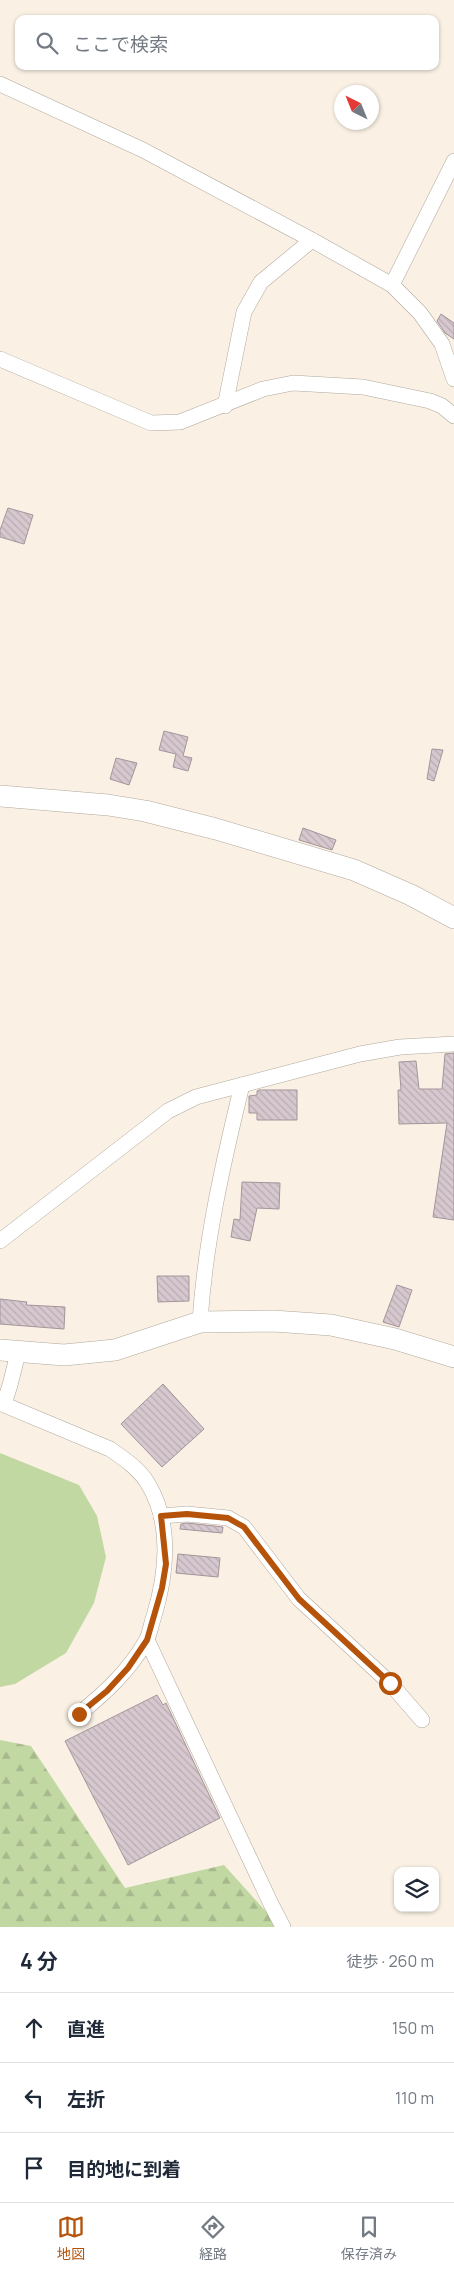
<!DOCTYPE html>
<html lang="ja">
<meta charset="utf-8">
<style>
:root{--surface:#fff;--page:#f6f6f7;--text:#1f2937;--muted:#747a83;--line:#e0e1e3;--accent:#b45309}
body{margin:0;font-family:Manrope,"Noto Sans JP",sans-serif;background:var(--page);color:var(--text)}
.controls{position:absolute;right:15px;bottom:15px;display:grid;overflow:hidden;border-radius:10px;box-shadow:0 1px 4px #0004}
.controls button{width:45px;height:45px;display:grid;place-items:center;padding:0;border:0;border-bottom:1px solid var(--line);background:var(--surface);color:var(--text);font:25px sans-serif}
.compass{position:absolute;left:334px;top:85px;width:45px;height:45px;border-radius:50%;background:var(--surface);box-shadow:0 1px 4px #0004;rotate:317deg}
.stop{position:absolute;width:15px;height:15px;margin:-11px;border:4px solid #b45309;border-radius:50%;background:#fff}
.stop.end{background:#b45309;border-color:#fff;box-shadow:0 1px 5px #0008}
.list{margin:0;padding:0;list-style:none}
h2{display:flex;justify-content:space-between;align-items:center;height:65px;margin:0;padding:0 20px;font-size:21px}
h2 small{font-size:16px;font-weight:400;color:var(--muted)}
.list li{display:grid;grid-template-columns:32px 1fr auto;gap:15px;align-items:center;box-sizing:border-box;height:70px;padding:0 20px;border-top:1px solid var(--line)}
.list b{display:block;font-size:19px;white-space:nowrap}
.list em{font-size:16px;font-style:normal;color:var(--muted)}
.icon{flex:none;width:28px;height:28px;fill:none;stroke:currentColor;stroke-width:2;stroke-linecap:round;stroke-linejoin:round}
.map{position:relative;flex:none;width:454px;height:1927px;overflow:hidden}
.search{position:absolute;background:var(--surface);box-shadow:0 1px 4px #0004;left:15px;right:15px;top:15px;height:55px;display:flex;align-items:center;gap:12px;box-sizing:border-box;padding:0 18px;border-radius:10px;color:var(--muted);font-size:19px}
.sheet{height:275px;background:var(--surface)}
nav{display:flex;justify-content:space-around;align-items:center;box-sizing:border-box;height:70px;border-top:1px solid var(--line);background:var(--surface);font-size:14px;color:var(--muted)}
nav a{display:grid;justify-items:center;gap:2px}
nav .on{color:var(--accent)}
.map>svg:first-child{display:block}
.green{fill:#c2d8a3}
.forest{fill:url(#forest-firs)}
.building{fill:url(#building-back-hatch);stroke:#a3959b}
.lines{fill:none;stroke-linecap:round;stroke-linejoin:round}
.street-casing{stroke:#b0a89c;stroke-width:16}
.secondary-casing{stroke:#b0a89c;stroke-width:22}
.street{stroke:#fff;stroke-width:15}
.secondary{stroke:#fff;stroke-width:21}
.route{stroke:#b45309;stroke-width:6}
</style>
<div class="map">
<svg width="454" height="1927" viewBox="0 0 454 1927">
<defs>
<pattern id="forest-firs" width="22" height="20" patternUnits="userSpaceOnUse" patternTransform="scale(1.25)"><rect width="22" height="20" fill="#c2d8a3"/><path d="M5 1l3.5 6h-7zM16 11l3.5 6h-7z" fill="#a7b98c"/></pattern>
<pattern id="building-back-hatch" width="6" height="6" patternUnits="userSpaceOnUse" patternTransform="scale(1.25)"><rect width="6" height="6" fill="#d7c8cf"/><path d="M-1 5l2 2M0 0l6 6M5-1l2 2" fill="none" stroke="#b8acb1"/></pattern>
</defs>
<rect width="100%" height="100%" fill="#faf1e4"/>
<polygon class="green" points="0,1453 79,1485 97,1516 106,1557 94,1603 66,1653 15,1684 0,1687"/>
<polygon class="forest" points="0,1740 31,1746 125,1888 224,1865 280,1927 0,1927"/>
<g class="building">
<polygon points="441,314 454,323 454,339 445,333 437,321"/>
<polygon points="8,508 33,515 24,544 0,537 0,530"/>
<polygon points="164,731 188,737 183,756 192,758 188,771 173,767 176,754 159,750"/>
<polygon points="432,749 443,750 434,781 427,779"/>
<polygon points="116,758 137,763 129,785 110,779"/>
<polygon points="303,828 336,840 332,850 299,840"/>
<polygon points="454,1053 454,1220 433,1217 447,1123 399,1124 398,1090 401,1090 399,1062 416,1061 419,1089 442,1089 445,1054"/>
<polygon points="259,1090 297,1090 297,1120 257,1120 257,1113 249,1113 249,1096 257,1095 257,1091"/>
<polygon points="242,1182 280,1183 279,1209 257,1208 250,1241 231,1237 234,1219 240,1220"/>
<polygon points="157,1276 189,1276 189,1301 158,1302"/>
<polygon points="397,1285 412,1290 399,1327 383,1322"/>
<polygon points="0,1299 27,1302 26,1305 65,1307 64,1329 0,1324"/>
<polygon points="163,1384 204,1429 162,1467 121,1424"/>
<polygon points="187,1523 223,1527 222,1533 180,1529 181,1524"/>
<polygon points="178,1554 220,1558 218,1577 176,1573"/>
<polygon points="157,1695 163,1705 166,1703 220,1818 128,1865 65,1741"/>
</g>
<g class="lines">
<defs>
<g id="street">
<polyline points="0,84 143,150 312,240 392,285 420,313 442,344 454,379"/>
<polyline points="392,285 454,161"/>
<polyline points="0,359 151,423 180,422 263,389 293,383 363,387 430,401 442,406 454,416"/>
<polyline points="225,406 244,312 261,282 312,240"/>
<polyline points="0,1241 168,1111 196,1097 360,1054 400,1047 454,1044"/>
<path d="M 200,1322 C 205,1242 223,1163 242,1085"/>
<path d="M 0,1403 L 110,1449 C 123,1458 138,1468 147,1482 C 172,1522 167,1573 154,1616 C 151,1624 150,1634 146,1641 C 129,1671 105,1693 79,1714"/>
<polyline points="4,1404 10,1385 18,1353"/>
<polyline points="161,1516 187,1514 228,1518 244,1527 299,1599 390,1683 422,1720"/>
<polyline points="147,1640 271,1904 283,1927"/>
</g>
<g id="secondary">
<polyline points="0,796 108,805 145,811 216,829 354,870 411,895 454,918"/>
<polyline points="0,1350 64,1355 115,1350 200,1322 273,1321 331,1325 395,1339 454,1357"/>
</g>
</defs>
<use href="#street" class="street-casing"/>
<use href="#secondary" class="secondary-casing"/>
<use href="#street" class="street"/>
<use href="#secondary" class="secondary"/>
</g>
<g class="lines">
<polyline class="route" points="79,1714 107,1691 128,1668 147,1640 162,1588 166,1564 161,1516 187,1514 228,1518 244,1527 299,1599 390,1683"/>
</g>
</svg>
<div class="controls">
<button><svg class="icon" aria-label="layers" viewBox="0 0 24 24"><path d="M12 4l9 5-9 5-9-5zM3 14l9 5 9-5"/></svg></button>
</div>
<svg class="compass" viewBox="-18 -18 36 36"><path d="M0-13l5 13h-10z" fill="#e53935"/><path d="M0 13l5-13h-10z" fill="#747a83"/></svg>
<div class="stop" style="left:390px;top:1683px"></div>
<div class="stop end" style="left:79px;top:1714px"></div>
<div class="search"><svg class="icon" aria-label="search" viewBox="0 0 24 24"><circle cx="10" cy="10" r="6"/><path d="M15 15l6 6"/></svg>ここで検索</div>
</div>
<section class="sheet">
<h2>4 分<small>徒歩 · 260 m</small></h2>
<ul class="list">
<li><svg class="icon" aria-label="ahead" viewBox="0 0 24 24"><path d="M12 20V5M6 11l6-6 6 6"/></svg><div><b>直進</b></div><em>150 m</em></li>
<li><svg class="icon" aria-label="left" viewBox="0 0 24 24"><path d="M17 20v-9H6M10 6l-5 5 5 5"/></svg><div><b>左折</b></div><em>110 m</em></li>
<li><svg class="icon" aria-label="arrive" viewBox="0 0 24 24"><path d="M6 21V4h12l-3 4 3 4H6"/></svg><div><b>目的地に到着</b></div></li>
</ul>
</section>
<nav>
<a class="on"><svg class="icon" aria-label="map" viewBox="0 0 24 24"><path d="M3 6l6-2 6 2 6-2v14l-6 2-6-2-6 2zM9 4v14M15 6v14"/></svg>地図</a>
<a><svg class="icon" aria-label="directions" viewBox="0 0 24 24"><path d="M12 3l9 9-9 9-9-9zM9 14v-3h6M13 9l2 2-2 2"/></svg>経路</a>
<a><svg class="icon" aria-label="saved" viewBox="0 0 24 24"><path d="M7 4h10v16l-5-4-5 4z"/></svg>保存済み</a>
</nav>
